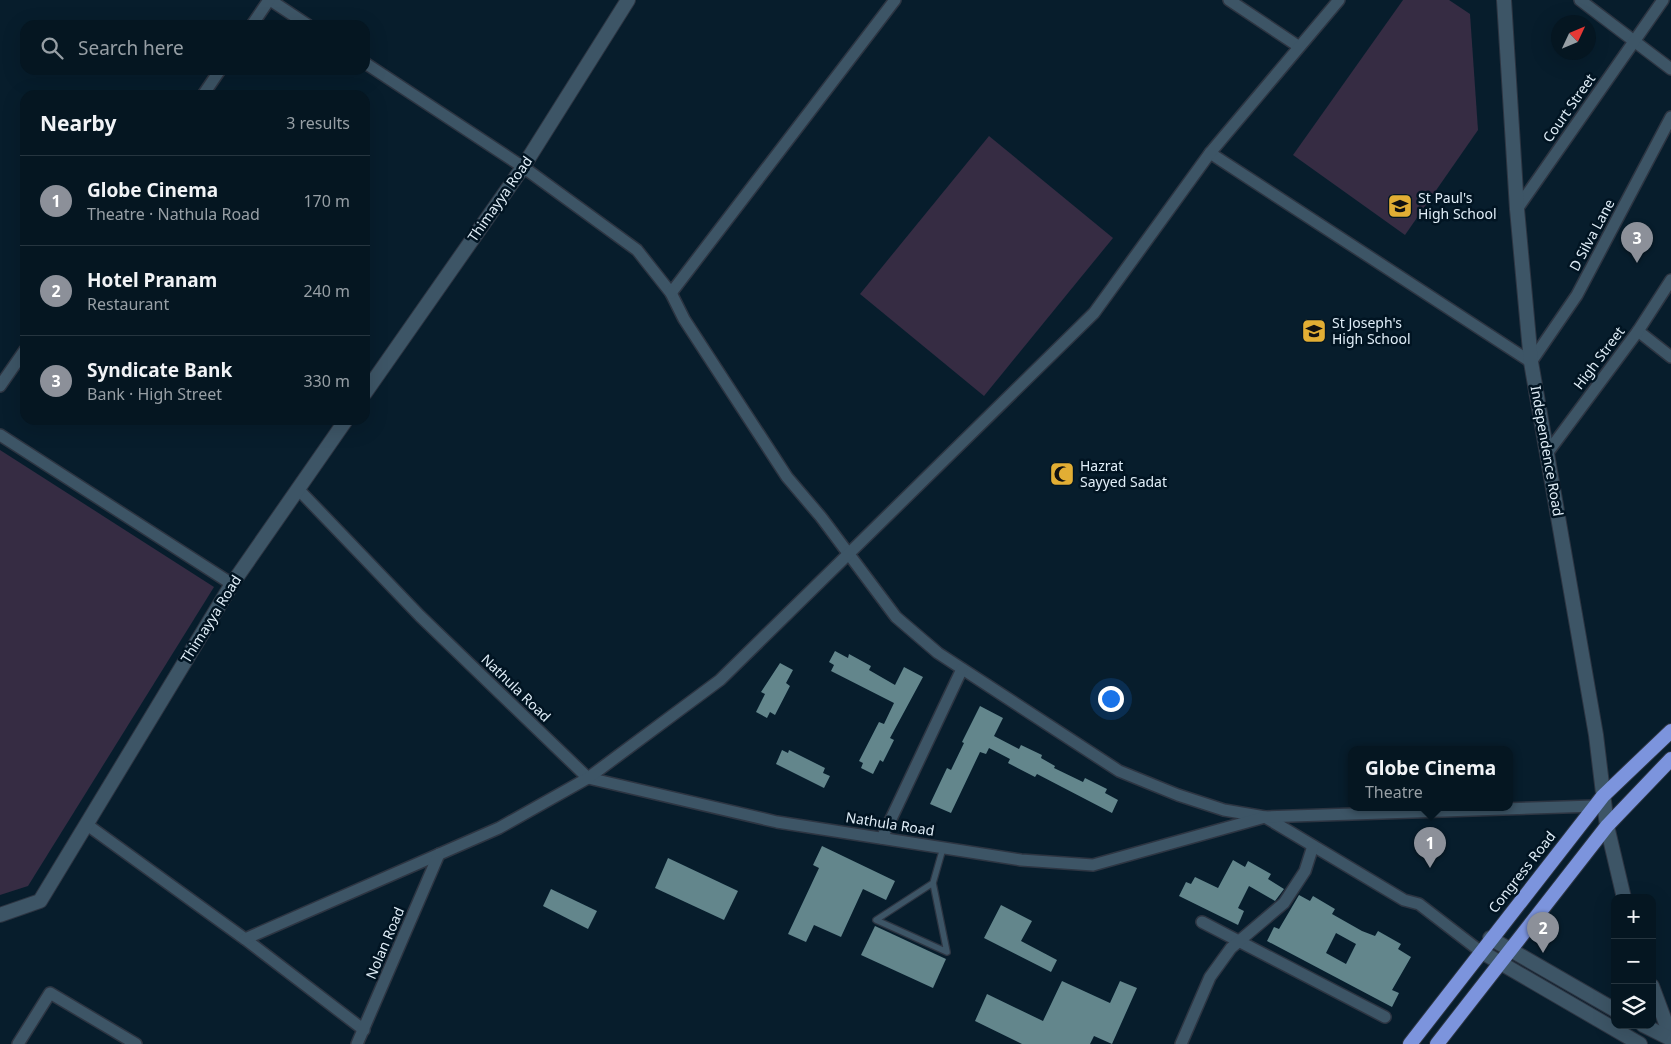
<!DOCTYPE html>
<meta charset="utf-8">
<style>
:root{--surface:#051621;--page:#13232e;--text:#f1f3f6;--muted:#979fa5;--line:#26353f;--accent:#8c9099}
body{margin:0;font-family:"Noto Sans",sans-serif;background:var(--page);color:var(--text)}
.controls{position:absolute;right:15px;bottom:15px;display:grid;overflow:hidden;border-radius:10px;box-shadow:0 5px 20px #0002}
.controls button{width:45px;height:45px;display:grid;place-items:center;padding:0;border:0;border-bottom:1px solid var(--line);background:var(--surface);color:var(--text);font:25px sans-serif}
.compass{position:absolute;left:1551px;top:15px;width:45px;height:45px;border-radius:50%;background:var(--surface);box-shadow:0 5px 20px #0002;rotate:46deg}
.you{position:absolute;left:1110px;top:698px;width:18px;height:18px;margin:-12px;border:4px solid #fff;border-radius:50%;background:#1a73e8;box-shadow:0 0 0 8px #1a73e833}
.badge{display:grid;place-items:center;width:32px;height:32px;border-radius:50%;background:var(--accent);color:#fff;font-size:16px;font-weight:700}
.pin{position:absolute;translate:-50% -41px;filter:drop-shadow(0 1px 2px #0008)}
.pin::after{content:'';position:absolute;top:26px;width:18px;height:15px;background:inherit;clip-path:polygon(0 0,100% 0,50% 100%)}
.popup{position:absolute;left:1348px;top:746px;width:165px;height:65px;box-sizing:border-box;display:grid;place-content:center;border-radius:10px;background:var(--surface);filter:drop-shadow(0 1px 4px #0005);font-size:16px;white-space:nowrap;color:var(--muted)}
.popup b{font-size:19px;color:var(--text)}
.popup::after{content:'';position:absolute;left:50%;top:100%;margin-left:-10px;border:10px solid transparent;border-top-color:var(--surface)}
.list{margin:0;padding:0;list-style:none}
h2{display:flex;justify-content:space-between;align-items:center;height:65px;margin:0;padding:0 20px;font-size:21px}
h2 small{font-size:16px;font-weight:400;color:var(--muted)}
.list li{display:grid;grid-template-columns:32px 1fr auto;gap:15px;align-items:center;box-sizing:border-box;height:90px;padding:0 20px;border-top:1px solid var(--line)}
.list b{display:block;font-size:19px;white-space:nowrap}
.list p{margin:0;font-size:16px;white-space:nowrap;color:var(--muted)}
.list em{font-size:16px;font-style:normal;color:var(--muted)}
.icon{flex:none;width:28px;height:28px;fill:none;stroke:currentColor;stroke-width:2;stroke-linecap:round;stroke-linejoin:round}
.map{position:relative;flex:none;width:1671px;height:1044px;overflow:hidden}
.search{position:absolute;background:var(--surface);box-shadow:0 5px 20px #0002;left:20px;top:20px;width:350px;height:55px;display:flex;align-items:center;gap:12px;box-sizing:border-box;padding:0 18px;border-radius:15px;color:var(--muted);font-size:19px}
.panel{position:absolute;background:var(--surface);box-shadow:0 5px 20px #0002;left:20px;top:90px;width:350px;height:335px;border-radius:15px}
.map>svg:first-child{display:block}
.green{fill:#362c43}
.building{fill:#63868c;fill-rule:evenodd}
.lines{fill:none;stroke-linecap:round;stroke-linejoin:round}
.service-casing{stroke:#2d3542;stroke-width:8}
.minor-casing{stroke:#2d3542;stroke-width:14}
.tertiary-casing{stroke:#2d3542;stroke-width:16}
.secondary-casing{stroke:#2d3542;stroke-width:16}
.trunk-casing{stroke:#2d3542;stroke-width:16}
.service{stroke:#3d5566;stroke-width:5.5}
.minor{stroke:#3d5566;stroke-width:11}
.tertiary{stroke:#3d5566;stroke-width:14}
.secondary{stroke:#3d5566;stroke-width:14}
.trunk{stroke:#7c94dd;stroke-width:14}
.labels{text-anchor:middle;stroke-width:5;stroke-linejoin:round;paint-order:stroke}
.street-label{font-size:14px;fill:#e0eef8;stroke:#011422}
.poi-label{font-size:14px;fill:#e0eef8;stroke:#011422;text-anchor:start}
</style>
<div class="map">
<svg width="1671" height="1044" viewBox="0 0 1671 1044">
<rect width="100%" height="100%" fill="#071d2c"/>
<g class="green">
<polygon points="1403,0 1449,0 1470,14 1478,130 1405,235 1293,155"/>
<polygon points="989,136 1113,238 984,396 860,294"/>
<polygon points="0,450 214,587 28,886 0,895"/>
</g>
<g class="building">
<polygon points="835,651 848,658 849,654 871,666 869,670 895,685 904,667 923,677 890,738 894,740 883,762 880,760 873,774 861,768 863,763 859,761 879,722 884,724 894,703 831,671 834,665 829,662"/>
<polygon points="780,663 793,670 786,683 790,686 775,715 770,712 767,718 756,712 765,694 761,692"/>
<polygon points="980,706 1003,718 994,736 1019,749 1021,745 1042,755 1041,758 1055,766 1054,768 1083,782 1085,778 1107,789 1105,793 1118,800 1112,813 1037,774 1035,777 1008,763 1010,759 989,748 986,754 980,752 951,813 930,804 947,768 951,770 964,743 962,742"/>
<polygon points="782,750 788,753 789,750 825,768 823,773 830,776 824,788 776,764"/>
<polygon points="822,846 895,881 886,900 863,889 841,937 814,925 806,942 788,934 819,868 813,865"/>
<polygon points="668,858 738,891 724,920 655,888"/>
<polygon points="1233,860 1245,867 1248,861 1271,874 1268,879 1284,889 1275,901 1249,886 1238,908 1244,911 1238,925 1179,896 1186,882 1191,884 1195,877 1218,888"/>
<polygon points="551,889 597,911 588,929 543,906"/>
<path d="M 1299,895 L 1310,901 L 1313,896 L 1335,909 L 1332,914 L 1362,931 L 1375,936 L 1378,931 L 1401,944 L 1398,949 L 1411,957 L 1392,990 L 1399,993 L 1392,1007 L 1267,941 L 1274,927 L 1279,929 ZM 1336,933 L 1356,944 L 1346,964 L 1326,953 Z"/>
<polygon points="1001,905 1032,921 1021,941 1057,960 1051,972 984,938"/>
<polygon points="875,926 946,959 933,988 861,955"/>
<polygon points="1062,981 1110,1003 1120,981 1137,988 1112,1044 1094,1036 1090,1044 1022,1044 975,1021 987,994 1043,1021"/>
</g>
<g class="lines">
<defs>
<polyline id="service" points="933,883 947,952 876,920 933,883 943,848"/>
<g id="minor">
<polyline points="270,0 308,25"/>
<polyline points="1229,0 1298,46"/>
<polyline points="1580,0 1671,69"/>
<polyline points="252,25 269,0"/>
<polyline points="365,63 523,167 637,250 671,293 684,319 787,477 821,517 896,617 938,653 1119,771 1178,795 1224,810 1265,817 1404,900 1419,904 1480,951"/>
<polyline points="203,95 220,70"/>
<polyline points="1210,153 1531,362 1577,295 1671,117"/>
<polyline points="1517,209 1663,0"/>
<polyline points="671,293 895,0"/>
<polyline points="1638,331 1671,357"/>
<polyline points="0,386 25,350"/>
<polyline points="0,435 232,584"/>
<polyline points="1548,452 1638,331 1671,280"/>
<polyline points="298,489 420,616 588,778 777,822 1021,860 1093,865 1265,817 1595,806"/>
<polyline points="86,824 245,939 364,1030"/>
<polyline points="882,838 962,669"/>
<polyline points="1202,922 1385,1017"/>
<polyline points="245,939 499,828 588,778 720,680 1094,313 1210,153 1339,0"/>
<polyline points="18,1044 50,993 136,1044"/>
<polyline points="357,1044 439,854"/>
<polyline points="1181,1044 1210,977 1231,948 1284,903 1305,871 1313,846"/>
</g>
<g id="tertiary">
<polyline points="365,393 523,167 628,0"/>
<polyline points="0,915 40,901 232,584 346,420"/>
</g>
<g id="secondary">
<polyline points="1504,0 1517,209 1531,362 1596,735 1607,826 1624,898"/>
<polyline points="1490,938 1615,1010"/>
<polyline points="1480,951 1640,1044"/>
<polyline points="1652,986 1671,1037"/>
<polyline points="1643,1025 1671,1039"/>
</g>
<g id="trunk">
<polyline points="1410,1044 1603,796 1671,731"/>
<polyline points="1437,1044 1607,826 1671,759"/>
</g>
</defs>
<use href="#service" class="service-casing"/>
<use href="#minor" class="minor-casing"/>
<use href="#tertiary" class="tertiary-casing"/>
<use href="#secondary" class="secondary-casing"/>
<use href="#trunk" class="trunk-casing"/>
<use href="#service" class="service"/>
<use href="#minor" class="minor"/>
<use href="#tertiary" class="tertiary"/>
<use href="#secondary" class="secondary"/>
<use href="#trunk" class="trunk"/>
</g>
<defs>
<symbol id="school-square" viewBox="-11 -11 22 22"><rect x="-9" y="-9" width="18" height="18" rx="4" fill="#e2ae34" stroke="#011422"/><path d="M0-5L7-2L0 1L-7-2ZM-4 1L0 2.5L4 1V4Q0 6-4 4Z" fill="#111"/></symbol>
<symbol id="mosque-square" viewBox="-11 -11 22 22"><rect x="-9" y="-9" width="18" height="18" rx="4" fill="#e2ae34" stroke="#011422"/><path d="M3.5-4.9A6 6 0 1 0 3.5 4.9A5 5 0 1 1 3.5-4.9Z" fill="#111"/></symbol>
</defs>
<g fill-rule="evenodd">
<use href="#school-square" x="1386" y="192" width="28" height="28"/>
<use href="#school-square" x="1300" y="317" width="28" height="28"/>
<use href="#mosque-square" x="1048" y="460" width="28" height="28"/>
</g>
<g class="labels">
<g class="street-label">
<text transform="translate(1569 108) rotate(-55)" y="5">Court Street</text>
<text transform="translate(500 199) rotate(-55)" y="5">Thimayya Road</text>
<text transform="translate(1592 235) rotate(-62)" y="5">D Silva Lane</text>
<text transform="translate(1599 358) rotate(-53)" y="5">High Street</text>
<text transform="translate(1547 451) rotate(80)" y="5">Independence Road</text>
<text transform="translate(211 619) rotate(-58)" y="5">Thimayya Road</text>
<text transform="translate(516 688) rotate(44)" y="5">Nathula Road</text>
<text transform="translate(890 824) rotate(9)" y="5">Nathula Road</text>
<text transform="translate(1522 872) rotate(-52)" y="5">Congress Road</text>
<text transform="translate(385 943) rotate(-67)" y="5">Nolan Road</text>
</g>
<g class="poi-label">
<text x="1418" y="203">St Paul's<tspan x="1418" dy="16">High School</tspan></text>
<text x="1332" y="328">St Joseph's<tspan x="1332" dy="16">High School</tspan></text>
<text x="1080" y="471">Hazrat<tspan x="1080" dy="16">Sayyed Sadat</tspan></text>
</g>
</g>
</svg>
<div class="controls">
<button>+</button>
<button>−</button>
<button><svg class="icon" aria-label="layers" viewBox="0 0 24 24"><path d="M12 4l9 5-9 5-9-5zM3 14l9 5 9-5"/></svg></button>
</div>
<svg class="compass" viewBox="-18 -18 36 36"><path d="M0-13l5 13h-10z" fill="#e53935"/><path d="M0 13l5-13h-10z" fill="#979fa5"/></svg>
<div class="you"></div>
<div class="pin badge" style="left:1430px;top:868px">1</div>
<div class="popup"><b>Globe Cinema</b>Theatre</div>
<div class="pin badge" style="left:1543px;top:953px">2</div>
<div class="pin badge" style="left:1637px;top:263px">3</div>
<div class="search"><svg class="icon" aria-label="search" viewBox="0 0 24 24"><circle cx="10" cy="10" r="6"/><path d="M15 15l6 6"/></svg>Search here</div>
<section class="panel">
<h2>Nearby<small>3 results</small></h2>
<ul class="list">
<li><span class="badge">1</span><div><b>Globe Cinema</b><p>Theatre · Nathula Road</p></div><em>170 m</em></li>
<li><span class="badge">2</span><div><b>Hotel Pranam</b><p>Restaurant</p></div><em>240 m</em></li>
<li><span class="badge">3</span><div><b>Syndicate Bank</b><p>Bank · High Street</p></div><em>330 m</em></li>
</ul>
</section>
</div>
